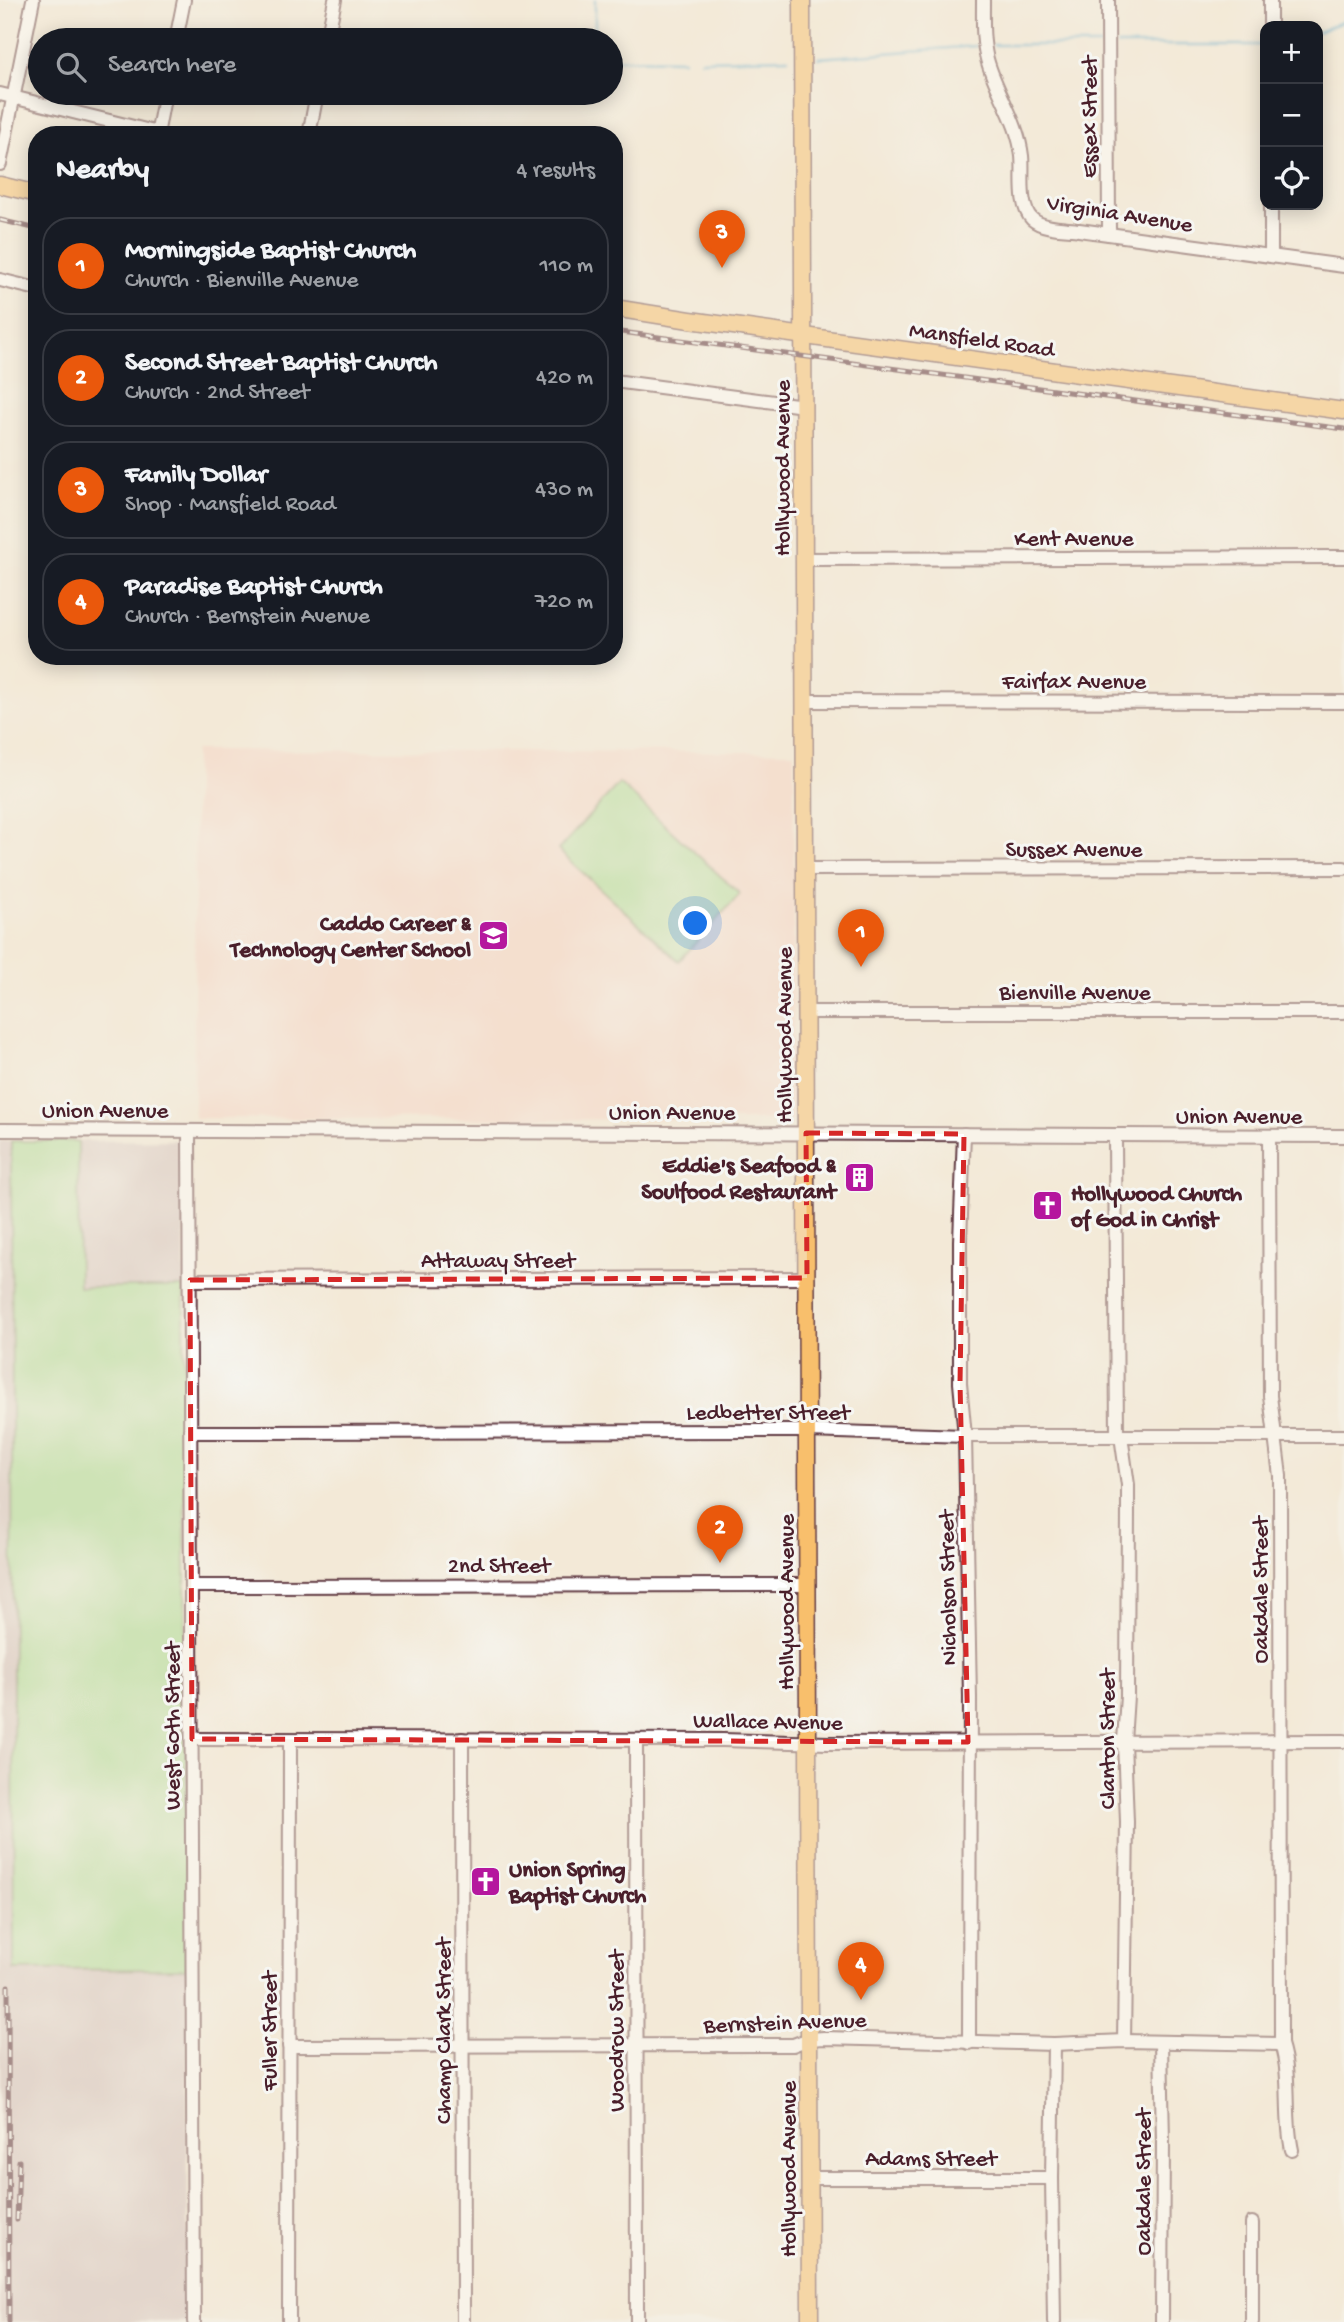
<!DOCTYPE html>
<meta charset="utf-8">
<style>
:root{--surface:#171b24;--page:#20242c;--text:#f1f3f6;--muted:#9ea1a6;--line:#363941;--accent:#ea580c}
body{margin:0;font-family:"Gochi Hand",sans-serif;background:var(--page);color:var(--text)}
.controls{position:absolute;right:21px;top:21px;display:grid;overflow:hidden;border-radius:14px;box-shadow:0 4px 18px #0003}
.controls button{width:63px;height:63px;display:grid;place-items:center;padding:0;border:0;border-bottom:2px solid var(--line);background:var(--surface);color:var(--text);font:35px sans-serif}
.you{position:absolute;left:696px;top:924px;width:24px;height:24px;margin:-18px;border:5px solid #fff;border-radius:50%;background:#1a73e8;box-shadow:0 0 0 10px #1a73e833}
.badge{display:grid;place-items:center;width:46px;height:46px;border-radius:50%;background:var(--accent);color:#fff;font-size:23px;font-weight:700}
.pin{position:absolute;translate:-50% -58px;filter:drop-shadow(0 2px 4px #0008)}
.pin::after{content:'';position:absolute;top:37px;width:24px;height:21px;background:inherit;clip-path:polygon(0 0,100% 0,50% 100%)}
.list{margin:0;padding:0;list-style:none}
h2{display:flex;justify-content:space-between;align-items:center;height:91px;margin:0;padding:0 28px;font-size:30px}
h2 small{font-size:23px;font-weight:400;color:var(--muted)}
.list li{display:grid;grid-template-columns:46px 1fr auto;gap:21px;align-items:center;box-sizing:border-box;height:98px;margin:0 14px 14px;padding:0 14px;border:2px solid var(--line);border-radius:28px}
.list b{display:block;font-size:26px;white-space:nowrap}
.list p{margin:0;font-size:23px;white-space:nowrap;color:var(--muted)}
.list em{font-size:23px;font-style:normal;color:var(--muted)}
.icon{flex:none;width:38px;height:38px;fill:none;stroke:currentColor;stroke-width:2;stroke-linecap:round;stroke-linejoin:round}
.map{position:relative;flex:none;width:1344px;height:2322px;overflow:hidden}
.search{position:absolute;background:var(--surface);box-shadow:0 4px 18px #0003;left:28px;top:28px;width:595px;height:77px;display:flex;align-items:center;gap:18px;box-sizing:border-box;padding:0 24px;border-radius:38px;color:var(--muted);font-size:26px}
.panel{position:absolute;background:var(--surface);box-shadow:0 4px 18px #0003;left:28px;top:126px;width:595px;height:539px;border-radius:28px}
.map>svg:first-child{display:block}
.built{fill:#f6d2c4}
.industrial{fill:#d1bfbe}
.grass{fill:#a2db8e;stroke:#767d5c;stroke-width:2}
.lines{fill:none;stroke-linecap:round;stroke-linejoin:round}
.stream{stroke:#4ea5cb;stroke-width:2.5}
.minor-casing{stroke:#633d45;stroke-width:16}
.major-casing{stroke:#633d45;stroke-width:19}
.minor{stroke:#fff;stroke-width:12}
.major{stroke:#f8bf6c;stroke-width:16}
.rail-casing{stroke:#4a1f2b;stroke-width:5}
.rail{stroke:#f6f6f2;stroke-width:2.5;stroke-dasharray:8;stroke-linecap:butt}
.marked{fill:none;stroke:#d62828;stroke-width:5;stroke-dasharray:14 9;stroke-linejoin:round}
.labels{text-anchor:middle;stroke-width:6;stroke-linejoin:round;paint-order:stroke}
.street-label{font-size:23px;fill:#4a1f2b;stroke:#f6f6f2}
.poi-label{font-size:23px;font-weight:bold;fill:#4a1f2b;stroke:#f6f6f2;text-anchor:end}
</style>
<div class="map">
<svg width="1344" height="2322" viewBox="0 0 1344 2322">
<rect width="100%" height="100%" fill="#f6f6f2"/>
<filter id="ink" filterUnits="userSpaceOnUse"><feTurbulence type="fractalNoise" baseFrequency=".0143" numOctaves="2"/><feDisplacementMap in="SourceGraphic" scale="14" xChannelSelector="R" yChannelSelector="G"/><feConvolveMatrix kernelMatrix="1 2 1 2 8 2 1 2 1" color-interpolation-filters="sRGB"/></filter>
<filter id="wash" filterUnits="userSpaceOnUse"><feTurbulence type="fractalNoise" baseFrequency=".00686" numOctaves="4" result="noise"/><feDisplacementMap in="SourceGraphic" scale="28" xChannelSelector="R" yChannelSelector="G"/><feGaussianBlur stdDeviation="1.57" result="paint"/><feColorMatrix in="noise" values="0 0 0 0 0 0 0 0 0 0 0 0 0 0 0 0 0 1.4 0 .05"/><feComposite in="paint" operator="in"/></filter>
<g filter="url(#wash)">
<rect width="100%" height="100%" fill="#f3e9d7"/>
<polygon class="built" points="195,750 794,752 793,1120 194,1118"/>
<g class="industrial">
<polygon points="184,1140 184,1287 78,1287 78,1141"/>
<polygon points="0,1141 11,1141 14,1969 187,1969 188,2322 0,2322"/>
</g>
<g class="grass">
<polygon points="619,783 740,894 679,961 558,850"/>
<polygon points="11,1141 78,1141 79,1287 184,1287 187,1969 14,1970"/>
</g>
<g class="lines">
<g class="stream">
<polyline points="595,0 595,40"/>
<polyline points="1318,32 1344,21"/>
<polyline points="993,45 1100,45"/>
<polyline points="1117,45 1262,45"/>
<polyline points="818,58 976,46"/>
<polyline points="611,59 684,60"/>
<polyline points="701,60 788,58"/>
</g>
</g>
</g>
<g filter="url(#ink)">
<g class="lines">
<defs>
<g id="minor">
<path d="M 983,0 C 983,20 982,40 987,59 C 996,93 1018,120 1022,156 C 1024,174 1018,205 1032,219 C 1043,229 1066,228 1079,230 L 1344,266"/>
<polyline points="1108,0 1109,234"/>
<polyline points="1270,0 1270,26"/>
<polyline points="176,40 184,0"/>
<polyline points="327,40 335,0"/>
<polyline points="0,94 158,133"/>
<polyline points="157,135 165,93"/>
<polyline points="309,135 317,93"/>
<polyline points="0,164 33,0"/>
<polyline points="1271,205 1271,256"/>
<polyline points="0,280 37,289"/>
<polyline points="614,381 804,406"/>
<polyline points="804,559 1344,557"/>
<polyline points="804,701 1344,702"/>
<polyline points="805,869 1344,868"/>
<polyline points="805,1012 1344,1012"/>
<polyline points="0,1130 1344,1136"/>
<polyline points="189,1131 194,2322"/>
<polyline points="964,1134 960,1241 960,1383 965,1436 970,1697 969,2043"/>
<polyline points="1115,1136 1117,1436"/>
<path d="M 1269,1136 L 1270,1396 L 1280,1476 L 1281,2044 C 1292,2078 1284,2115 1292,2150"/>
<polyline points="190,1280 807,1278"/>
<polyline points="191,1432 807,1431 965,1436 1344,1436"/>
<polyline points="1121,1436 1128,1485 1128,1509 1127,1696 1124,1741 1127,1822 1124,2041"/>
<polyline points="191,1586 808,1585"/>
<polyline points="192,1739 723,1740 828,1743 1344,1741"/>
<polyline points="462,1739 463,2322"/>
<polyline points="636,1740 637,2322"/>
<polyline points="1161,2042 1163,2141 1162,2322"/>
<polyline points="1054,2044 1052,2178 1054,2322"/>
<polyline points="289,2046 793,2045 809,2039 824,2038 1054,2044 1124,2041 1281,2044"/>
<polyline points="811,2178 1052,2178"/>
<polyline points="1252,2223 1252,2322"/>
<polyline points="289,2322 290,1740"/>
</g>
<g id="major">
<polyline points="802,0 810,2322"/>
<polyline points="0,185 37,194"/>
<polyline points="614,308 690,320 1344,411"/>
</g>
</defs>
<use href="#minor" class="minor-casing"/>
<use href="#major" class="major-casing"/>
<use href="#minor" class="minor"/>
<use href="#major" class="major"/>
<defs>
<g id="rail">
<polyline points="0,220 37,229"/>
<polyline points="614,331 1344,429"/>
<polyline points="8,1986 9,2322"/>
<polyline points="17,2220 19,2161"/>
</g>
</defs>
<use href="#rail" class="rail-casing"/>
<use href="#rail" class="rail"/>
</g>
</g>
<path d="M0 0H1344V2322H0ZM 806,1133 L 964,1134 L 960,1383 L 968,1742 L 192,1739 L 190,1280 L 807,1278 Z" fill="#f3e9d7" fill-opacity=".55" fill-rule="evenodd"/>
<path class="marked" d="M 806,1133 L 964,1134 L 960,1383 L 968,1742 L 192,1739 L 190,1280 L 807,1278 Z"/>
<defs>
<symbol id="school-square" viewBox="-11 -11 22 22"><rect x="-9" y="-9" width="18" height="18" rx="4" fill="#b5179e" stroke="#f6f6f2"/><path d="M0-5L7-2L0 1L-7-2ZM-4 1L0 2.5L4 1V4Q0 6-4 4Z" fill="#fff"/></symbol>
<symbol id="building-square" viewBox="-11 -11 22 22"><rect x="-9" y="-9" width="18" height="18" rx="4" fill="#b5179e" stroke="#f6f6f2"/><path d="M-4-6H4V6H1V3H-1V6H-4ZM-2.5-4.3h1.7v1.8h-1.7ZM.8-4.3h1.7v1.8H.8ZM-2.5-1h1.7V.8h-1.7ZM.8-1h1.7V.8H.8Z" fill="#fff"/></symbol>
<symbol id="church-square" viewBox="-11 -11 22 22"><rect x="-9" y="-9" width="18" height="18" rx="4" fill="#b5179e" stroke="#f6f6f2"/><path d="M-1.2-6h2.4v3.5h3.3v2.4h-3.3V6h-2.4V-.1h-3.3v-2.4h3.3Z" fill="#fff"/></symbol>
</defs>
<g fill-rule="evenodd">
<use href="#school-square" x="476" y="918" width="35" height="35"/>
<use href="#building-square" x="842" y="1160" width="35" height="35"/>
<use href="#church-square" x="1030" y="1188" width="35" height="35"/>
<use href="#church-square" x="468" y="1864" width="35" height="35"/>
</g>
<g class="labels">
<g class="street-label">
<text transform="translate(1088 117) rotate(-90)" y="8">Essex Street</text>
<text transform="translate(1120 212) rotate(9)" y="8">Virginia Avenue</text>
<text transform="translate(982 338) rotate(8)" y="8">Mansfield Road</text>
<text transform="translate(781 468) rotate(-90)" y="8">Hollywood Avenue</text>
<text x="1074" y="545">Kent Avenue</text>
<text x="1074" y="688">Fairfax Avenue</text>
<text x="1074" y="856">Sussex Avenue</text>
<text x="1075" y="999">Bienville Avenue</text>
<text transform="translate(783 1035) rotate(-90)" y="8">Hollywood Avenue</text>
<text x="105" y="1117">Union Avenue</text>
<text x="672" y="1119">Union Avenue</text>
<text x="1239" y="1123">Union Avenue</text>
<text x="498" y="1267">Attaway Street</text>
<text x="768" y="1419">Ledbetter Street</text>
<text x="499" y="1572">2nd Street</text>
<text transform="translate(946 1588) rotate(-91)" y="8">Nicholson Street</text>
<text transform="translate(1259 1590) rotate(-90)" y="8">Oakdale Street</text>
<text transform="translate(785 1602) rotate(-90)" y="8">Hollywood Avenue</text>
<text transform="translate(768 1720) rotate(1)" y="8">Wallace Avenue</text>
<text transform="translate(171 1726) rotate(-90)" y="8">West 60th Street</text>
<text transform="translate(1106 1739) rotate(-90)" y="8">Clanton Street</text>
<text transform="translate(785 2021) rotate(-2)" y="8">Bernstein Avenue</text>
<text transform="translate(268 2031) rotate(-90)" y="8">Fuller Street</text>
<text transform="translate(442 2031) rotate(-90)" y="8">Champ Clark Street</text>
<text transform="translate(615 2031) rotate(-90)" y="8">Woodrow Street</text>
<text x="931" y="2165">Adams Street</text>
<text transform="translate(787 2169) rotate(-90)" y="8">Hollywood Avenue</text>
<text transform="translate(1142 2182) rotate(-90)" y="8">Oakdale Street</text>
</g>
<g class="poi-label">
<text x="471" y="930">Caddo Career &amp;<tspan x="471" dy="26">Technology Center School</tspan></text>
<text x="836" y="1172">Eddie's Seafood &amp;<tspan x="836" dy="26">Soulfood Restaurant</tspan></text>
<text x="1071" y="1200" text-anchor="start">Hollywood Church<tspan x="1071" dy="26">of God in Christ</tspan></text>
<text x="509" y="1876" text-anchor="start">Union Spring<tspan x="509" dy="26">Baptist Church</tspan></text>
</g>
</g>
</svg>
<div class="controls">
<button>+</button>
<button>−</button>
<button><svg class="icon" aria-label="locate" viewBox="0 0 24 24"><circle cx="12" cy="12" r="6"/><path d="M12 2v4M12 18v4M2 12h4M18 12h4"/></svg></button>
</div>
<div class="you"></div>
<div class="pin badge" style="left:861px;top:967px">1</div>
<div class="pin badge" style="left:720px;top:1563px">2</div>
<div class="pin badge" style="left:722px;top:268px">3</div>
<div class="pin badge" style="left:861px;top:2000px">4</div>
<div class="search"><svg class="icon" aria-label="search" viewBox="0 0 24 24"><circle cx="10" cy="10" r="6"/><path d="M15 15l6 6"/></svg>Search here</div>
<section class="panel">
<h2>Nearby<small>4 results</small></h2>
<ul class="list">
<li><span class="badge">1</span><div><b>Morningside Baptist Church</b><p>Church · Bienville Avenue</p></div><em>110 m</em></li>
<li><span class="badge">2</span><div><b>Second Street Baptist Church</b><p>Church · 2nd Street</p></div><em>420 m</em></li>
<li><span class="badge">3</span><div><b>Family Dollar</b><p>Shop · Mansfield Road</p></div><em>430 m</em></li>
<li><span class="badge">4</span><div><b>Paradise Baptist Church</b><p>Church · Bernstein Avenue</p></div><em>720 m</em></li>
</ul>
</section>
</div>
